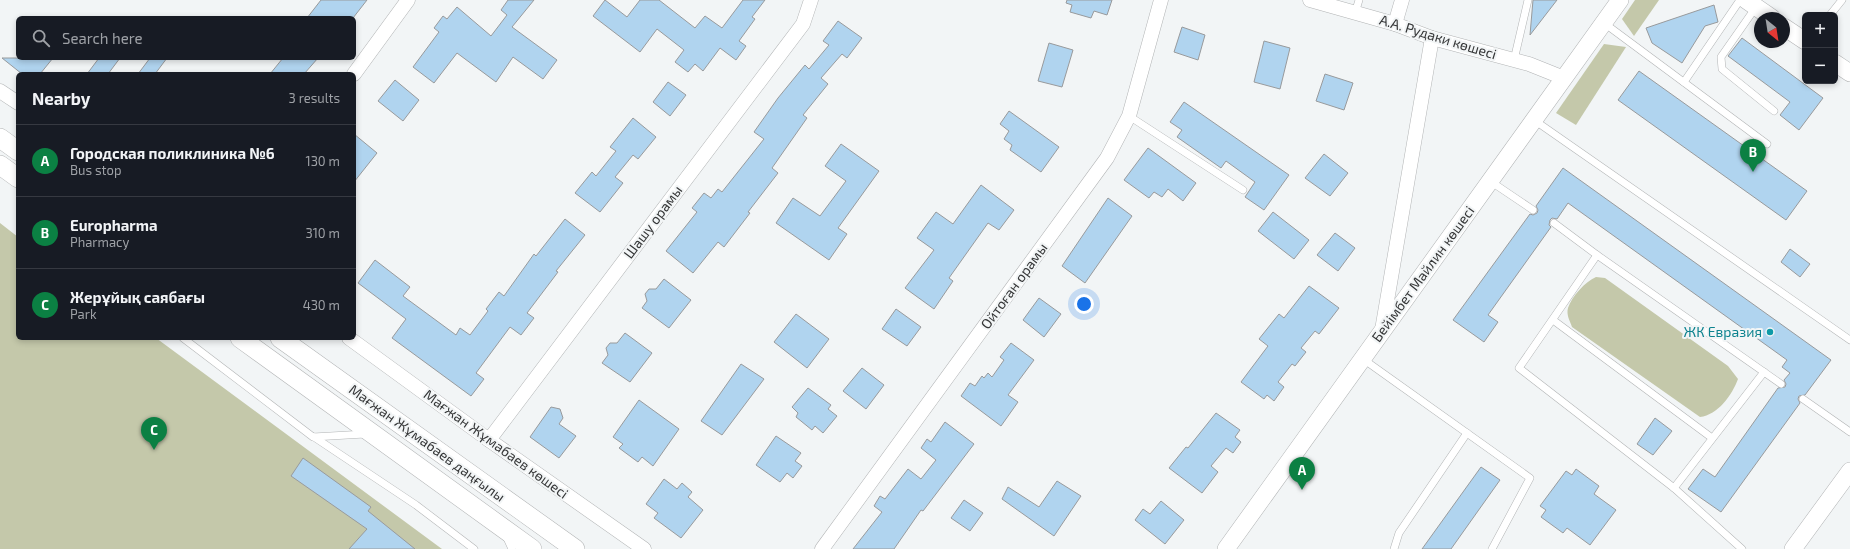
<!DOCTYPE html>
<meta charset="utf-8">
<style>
:root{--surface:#171b24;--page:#20242c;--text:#f1f3f6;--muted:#9ea1a6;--line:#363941;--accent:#0b8043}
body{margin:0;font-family:"Exo 2",sans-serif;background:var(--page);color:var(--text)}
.controls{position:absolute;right:12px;top:12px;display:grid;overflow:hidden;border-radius:6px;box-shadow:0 2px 6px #0003}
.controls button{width:36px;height:36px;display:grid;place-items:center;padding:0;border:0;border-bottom:1px solid var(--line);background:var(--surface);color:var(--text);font:20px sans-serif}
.compass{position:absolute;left:1754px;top:12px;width:36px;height:36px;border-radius:50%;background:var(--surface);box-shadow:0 2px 6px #0003;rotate:150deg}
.you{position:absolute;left:1084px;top:304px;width:14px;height:14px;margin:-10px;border:3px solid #fff;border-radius:50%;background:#1a73e8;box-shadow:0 0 0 6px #1a73e833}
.badge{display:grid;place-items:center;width:26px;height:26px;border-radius:50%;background:var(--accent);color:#fff;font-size:13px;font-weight:700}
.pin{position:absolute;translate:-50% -33px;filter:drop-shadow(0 1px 2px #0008)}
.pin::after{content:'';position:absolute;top:21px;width:14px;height:12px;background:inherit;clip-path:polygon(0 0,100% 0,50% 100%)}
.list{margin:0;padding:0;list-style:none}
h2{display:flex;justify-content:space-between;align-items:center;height:52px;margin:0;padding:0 16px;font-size:17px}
h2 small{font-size:13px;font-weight:400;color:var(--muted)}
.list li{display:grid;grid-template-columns:26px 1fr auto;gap:12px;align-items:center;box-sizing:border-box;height:72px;padding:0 16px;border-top:1px solid var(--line)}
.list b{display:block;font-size:15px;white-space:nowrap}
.list p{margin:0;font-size:13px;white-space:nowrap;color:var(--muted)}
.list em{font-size:13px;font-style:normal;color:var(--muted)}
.icon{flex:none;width:22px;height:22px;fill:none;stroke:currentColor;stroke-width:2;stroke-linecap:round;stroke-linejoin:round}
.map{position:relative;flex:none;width:1850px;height:549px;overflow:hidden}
.search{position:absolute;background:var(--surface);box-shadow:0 2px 6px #0003;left:16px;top:16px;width:340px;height:44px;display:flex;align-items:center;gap:10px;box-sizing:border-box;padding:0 14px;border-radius:6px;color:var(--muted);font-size:15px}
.panel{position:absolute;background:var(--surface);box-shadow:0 2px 6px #0003;left:16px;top:72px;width:340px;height:268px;border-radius:6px}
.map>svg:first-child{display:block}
.green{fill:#c4c8aa}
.building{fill:#b0d4ef;stroke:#989a9c}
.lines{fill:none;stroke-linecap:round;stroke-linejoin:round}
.service-casing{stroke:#b2b4b5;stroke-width:8}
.minor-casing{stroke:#b2b4b5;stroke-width:15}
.tertiary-casing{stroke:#b2b4b5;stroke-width:18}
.secondary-casing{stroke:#b2b4b5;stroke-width:20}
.service{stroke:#fff;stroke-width:7}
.minor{stroke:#fff;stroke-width:14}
.tertiary{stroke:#fff;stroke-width:17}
.secondary{stroke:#fff;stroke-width:19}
.culture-dot{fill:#0f9aa8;stroke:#f2f5f6;stroke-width:1.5}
.labels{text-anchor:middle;stroke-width:4;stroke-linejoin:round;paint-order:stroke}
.street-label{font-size:14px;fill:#353637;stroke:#f2f5f6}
.culture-label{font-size:14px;fill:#0d838f;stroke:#f2f5f6;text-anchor:end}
</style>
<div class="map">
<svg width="1850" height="549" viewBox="0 0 1850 549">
<rect width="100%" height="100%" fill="#f2f5f6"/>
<g class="green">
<polygon points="1635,0 1659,0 1634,36 1622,19"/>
<polygon points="1604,44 1626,47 1576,125 1556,113"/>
<polygon points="0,223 18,237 18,338 156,338 442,549 0,549"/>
<path d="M 1596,277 L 1605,278 L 1728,366 L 1738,379 C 1732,395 1718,415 1700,417 L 1572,327 C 1570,321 1566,315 1568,308 C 1572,296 1585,282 1596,277 Z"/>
</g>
<g class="building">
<polygon points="321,0 367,0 353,18 307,18"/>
<polygon points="508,0 534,0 512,27 557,60 543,79 513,57 496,82 457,53 434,83 413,67 439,32 434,28 443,16 447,19 457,7 491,36 507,15 501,10"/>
<polygon points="605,0 627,17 640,0 659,0 695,28 705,16 722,28 743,0 765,0 752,17 755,19 739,41 746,46 736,60 720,48 703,71 695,64 688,72 675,62 684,50 657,29 640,52 593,16"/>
<polygon points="1067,0 1112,0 1107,15 1094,11 1091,18 1070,12 1072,5 1066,3"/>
<polygon points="1533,0 1557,0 1530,35"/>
<polygon points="1714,5 1718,22 1705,26 1682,63 1652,43 1646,28"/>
<polygon points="838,21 862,38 847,58 842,54 821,78 828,84 803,115 807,118 772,168 778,173 748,212 750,213 724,247 718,242 693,273 666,251 697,212 692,208 704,193 711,198 718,189 722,192 764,139 754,132 778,98 805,65 809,69 829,45 823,41"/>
<polygon points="1182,27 1205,35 1198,60 1174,52"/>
<polygon points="1742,38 1823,98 1799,130 1780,115 1790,102 1728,56"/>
<polygon points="1264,41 1290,48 1280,89 1254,82"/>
<polygon points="1049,43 1073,50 1062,87 1038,81"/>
<polygon points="2,58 53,58 40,74 22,74"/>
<polygon points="99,58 120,58 108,74 87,74"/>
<polygon points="150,58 167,58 155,74 138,74"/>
<polygon points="283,58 318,58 304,74 270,74"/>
<polygon points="1639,71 1807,191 1786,220 1618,100"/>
<polygon points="1325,74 1353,83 1344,110 1316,101"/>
<polygon points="395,80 419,100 403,121 378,101"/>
<polygon points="668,82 686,95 670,116 653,102"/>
<polygon points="1184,102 1289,175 1264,210 1245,197 1255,182 1226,161 1221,168 1177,137 1182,130 1170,122"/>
<polygon points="1009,111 1059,147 1041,172 1010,150 1012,145 1004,139 1009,131 1000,124"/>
<polygon points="633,118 656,137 638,159 633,155 615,177 623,183 600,212 575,193 592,172 596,176 616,151 610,147"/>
<polygon points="354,134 377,153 354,182"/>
<polygon points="841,144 879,171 838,228 847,234 829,260 776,223 793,198 820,216 846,181 825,166"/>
<polygon points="1148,148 1196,183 1183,201 1168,189 1162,197 1154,192 1149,198 1124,180"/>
<polygon points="1324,154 1348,173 1330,196 1305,178"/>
<polygon points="1563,168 1831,360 1805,395 1799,396 1798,399 1800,403 1721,512 1688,489 1703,469 1715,477 1778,388 1785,387 1786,384 1784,380 1790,373 1782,367 1787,360 1568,203 1557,219 1552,218 1550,220 1549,225 1551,227 1488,315 1498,322 1484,342 1453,320 1530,214 1533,215 1537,213 1538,210 1536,206"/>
<polygon points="981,185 1014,210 999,230 988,223 949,278 953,281 934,309 905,288 934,250 917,238 936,212 953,224"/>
<polygon points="1108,198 1132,216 1085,283 1062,266"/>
<polygon points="1273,212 1309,240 1294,259 1258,231"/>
<polygon points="565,219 585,235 556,271 558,272 527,313 534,318 521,335 510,327 476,373 484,379 471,396 392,338 406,319 358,283 375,260 410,287 403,296 456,335 460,328 470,335 488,311 486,309 499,292 504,296 534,254 536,256"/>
<polygon points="1335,233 1355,248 1338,271 1317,255"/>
<polygon points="1790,249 1810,264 1800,277 1781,262"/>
<polygon points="664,279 691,300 669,328 642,308 647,301 645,294 649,289 656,289"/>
<polygon points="1309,286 1339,308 1319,334 1315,331 1301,348 1306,352 1295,366 1292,364 1278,382 1284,387 1274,401 1267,395 1264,399 1241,382 1268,346 1259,339 1279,314 1284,318"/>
<polygon points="1039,298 1061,314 1044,337 1023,320"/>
<polygon points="896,309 921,327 907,346 882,329"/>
<polygon points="796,314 829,339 807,368 774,342"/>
<polygon points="625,333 652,353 630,382 602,363 608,355 606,348 610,343 617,343"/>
<polygon points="1011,343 1034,360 1008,395 1018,402 1001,426 961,396 970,383 975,386 982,376 984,378 988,373 992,377 1004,360 1000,357"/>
<polygon points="741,364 764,379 722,435 701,421"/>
<polygon points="862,368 884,385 866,409 843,391"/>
<polygon points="808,388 831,405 828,409 837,416 823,433 815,426 812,430 796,417 798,413 792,407"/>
<polygon points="639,400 679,429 653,466 642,457 638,462 619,448 623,444 613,437"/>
<polygon points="551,407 560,409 563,418 559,424 576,436 559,458 530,437"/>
<polygon points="1216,413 1240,430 1235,437 1241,442 1233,453 1226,448 1211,466 1218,472 1202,493 1169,468 1186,447 1188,448"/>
<polygon points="1655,418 1672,431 1653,455 1637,444"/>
<polygon points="945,422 974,444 923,511 921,510 894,549 853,549 882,512 874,506 880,496 885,499 908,469 921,479 936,460 921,448 927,439 931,442"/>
<polygon points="776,436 801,453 795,461 802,466 793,478 787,473 780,482 756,465"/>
<polygon points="303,458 371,507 368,511 415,549 349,549 367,529 291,476"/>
<polygon points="1481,467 1500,480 1451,549 1422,549"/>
<polygon points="1576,469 1599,486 1594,494 1616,510 1590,545 1567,528 1563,533 1541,517 1546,510 1540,506 1566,471 1572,475"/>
<polygon points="664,479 677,489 682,483 692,492 688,497 703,510 681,538 654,518 658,513 646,504"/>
<polygon points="1057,481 1081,496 1054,536 1002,499 1008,487 1039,507"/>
<polygon points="964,500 983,513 970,531 951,518"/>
<polygon points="1161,501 1184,520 1165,544 1135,520 1143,509 1150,514"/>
</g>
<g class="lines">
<defs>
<g id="service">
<polyline points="1756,7 1721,57 1722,69 1774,111"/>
<polyline points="1355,13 1359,0"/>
<polyline points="1830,15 1842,0"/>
<polyline points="1604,23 1767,144"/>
<polyline points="1514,60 1528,0"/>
<polyline points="1684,82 1740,0"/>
<polyline points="1129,116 1243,190"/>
<polyline points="1534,120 1850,340"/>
<polyline points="1490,181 1533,210"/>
<polyline points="1554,223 1597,255"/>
<polyline points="1553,320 1712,438"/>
<polyline points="183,338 313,437 365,434"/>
<polyline points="1363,359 1530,478 1492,549"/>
<polyline points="1803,399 1850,432"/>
<polyline points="314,437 416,505 474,549"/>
<polyline points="1674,488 1764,372"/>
<polyline points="507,538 512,549"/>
<polyline points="1394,549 1399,533 1467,433"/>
<polyline points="1742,549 1674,488 1519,368 1597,255 1781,384"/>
</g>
<g id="minor">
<polyline points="1310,0 1395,24 1432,38 1529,64 1564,78"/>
<polyline points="1395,24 1402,0"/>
<polyline points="354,74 408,0"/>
<polyline points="0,91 18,103"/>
<polyline points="1382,330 1432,38"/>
<polyline points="349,338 489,440 644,549"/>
<polyline points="489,440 803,24 811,0"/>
<polyline points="822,549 1107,158 1129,116 1161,0"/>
</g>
<g id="tertiary">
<polyline points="1746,0 1772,18"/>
<polyline points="1784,27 1805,41"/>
<polyline points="1835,63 1850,73"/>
<polyline points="1226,549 1620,0"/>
<polyline points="1793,549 1850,471"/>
</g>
<g id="secondary">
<polyline points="0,138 18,151"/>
<polyline points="0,165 18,178"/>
<polyline points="240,338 532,549"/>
<polyline points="280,338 575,549"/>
</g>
</defs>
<use href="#service" class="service-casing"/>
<use href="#minor" class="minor-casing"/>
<use href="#tertiary" class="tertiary-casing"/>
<use href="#secondary" class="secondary-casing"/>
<use href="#service" class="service"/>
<use href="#minor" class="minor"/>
<use href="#tertiary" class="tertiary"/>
<use href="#secondary" class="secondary"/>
</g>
<circle class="culture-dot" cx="1770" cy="332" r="4"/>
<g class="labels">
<g class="street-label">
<text transform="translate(1438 37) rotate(17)" y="5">А.А. Рудаки көшесі</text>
<text transform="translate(653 222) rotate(-53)" y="5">Шашу орамы</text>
<text transform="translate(1423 274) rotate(-54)" y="5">Бейімбет Майлин көшесі</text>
<text transform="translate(1014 286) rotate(-54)" y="5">Ойтоған орамы</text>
<text transform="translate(427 443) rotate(36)" y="5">Мағжан Жұмабаев даңғылы</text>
<text transform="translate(496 444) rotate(36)" y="5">Мағжан Жұмабаев көшесі</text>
</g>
<g class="culture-label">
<text x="1762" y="337">ЖК Евразия</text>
</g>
</g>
</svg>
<div class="controls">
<button>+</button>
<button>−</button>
</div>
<svg class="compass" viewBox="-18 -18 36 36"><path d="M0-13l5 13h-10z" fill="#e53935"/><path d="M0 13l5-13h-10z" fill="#9ea1a6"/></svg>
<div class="you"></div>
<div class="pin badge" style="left:1302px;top:490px">A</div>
<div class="pin badge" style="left:1753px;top:172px">B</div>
<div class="pin badge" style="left:154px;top:450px">C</div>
<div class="search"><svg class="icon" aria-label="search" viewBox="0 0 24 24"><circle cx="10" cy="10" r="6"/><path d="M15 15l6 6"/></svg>Search here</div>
<section class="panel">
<h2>Nearby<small>3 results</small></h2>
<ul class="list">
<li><span class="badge">A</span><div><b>Городская поликлиника №6</b><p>Bus stop</p></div><em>130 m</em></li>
<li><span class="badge">B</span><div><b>Europharma</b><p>Pharmacy</p></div><em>310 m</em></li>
<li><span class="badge">C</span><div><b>Жерұйық саябағы</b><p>Park</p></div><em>430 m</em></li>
</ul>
</section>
</div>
